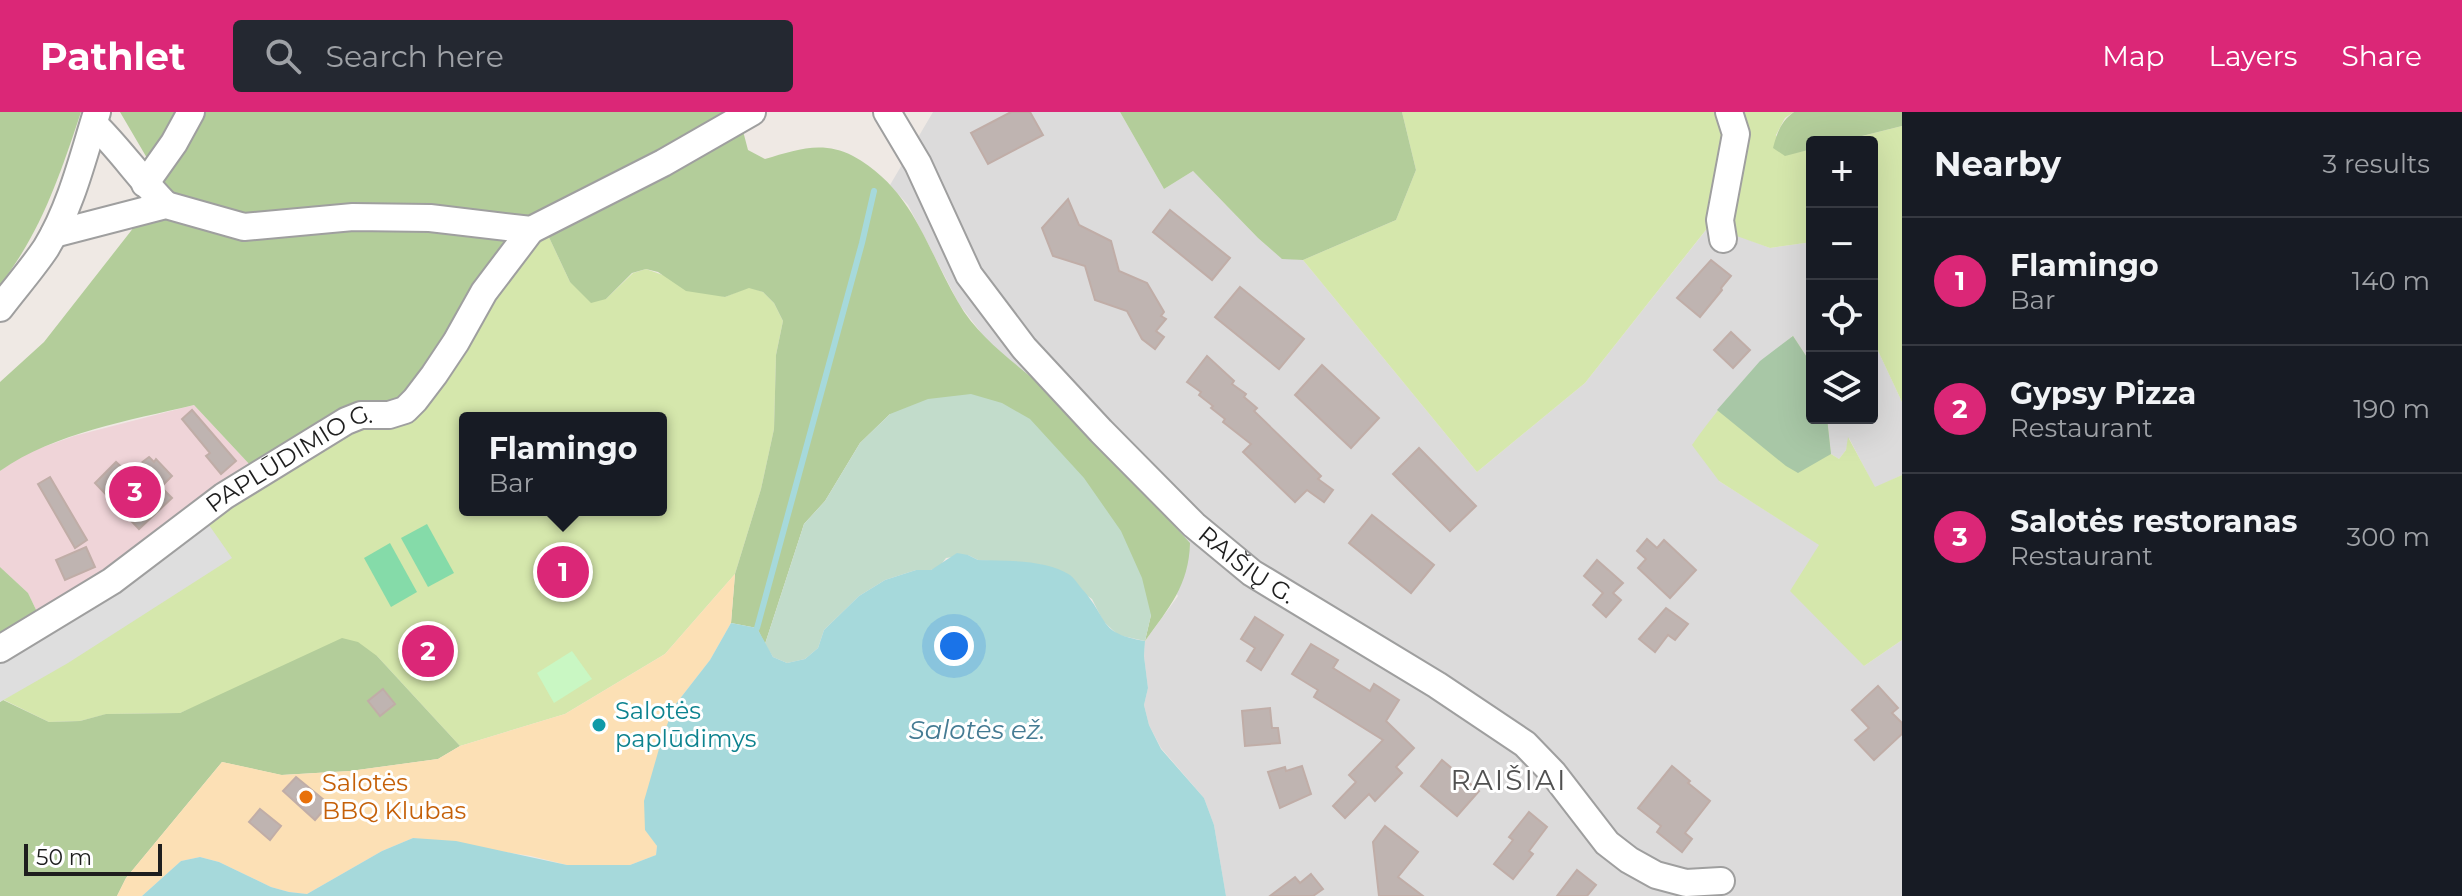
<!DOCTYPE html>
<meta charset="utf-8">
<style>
:root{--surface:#171b24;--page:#242831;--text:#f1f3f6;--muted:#9ea1a6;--line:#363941;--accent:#db2777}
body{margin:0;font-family:Montserrat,sans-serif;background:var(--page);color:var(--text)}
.controls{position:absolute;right:24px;top:24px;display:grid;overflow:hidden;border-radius:8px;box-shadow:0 8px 32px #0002}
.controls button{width:72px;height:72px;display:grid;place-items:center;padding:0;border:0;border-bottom:2px solid var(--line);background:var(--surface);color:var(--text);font:40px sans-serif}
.scale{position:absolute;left:24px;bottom:20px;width:138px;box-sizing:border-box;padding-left:8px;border:4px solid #1e1e1e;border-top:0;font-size:22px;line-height:28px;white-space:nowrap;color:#1e1e1e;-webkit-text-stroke:6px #fff;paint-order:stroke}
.you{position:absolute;left:954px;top:534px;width:28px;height:28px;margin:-20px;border:6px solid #fff;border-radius:50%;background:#1a73e8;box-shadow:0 0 0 12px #1a73e833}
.badge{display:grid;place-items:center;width:52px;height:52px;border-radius:50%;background:var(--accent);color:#fff;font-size:26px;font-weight:700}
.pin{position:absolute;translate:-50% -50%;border:4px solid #fff;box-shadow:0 2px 8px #0006}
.popup{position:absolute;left:459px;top:300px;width:208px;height:104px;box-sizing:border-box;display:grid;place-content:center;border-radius:8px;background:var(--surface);filter:drop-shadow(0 2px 6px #0005);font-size:26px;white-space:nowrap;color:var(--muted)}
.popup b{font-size:30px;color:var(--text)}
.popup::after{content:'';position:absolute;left:50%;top:100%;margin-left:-16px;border:16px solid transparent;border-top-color:var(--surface)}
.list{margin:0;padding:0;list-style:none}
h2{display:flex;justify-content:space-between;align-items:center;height:104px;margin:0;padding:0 32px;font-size:34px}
h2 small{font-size:26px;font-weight:400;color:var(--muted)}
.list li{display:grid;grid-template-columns:52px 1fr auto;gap:24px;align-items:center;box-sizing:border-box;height:128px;padding:0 32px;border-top:2px solid var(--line)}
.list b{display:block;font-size:30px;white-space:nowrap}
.list p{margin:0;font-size:26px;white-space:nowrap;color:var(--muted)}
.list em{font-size:26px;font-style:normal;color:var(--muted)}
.icon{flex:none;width:44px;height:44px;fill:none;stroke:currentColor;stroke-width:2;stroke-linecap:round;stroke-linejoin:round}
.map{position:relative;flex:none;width:1902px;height:784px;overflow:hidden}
header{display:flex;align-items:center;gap:48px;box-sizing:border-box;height:112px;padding:0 40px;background:var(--accent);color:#fff}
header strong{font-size:38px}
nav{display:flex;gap:44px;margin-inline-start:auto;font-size:28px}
.search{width:560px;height:72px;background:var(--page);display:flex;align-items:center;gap:20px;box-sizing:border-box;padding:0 28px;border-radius:8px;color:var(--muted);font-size:30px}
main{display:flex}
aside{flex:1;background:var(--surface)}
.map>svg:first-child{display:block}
.residential{fill:#dcdbdb}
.commercial{fill:#efd4d8}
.grass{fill:#d5e7ac;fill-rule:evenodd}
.forest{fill:#b3cd9a}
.wetland{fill:#c2dccb}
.sand{fill:#fce0b5}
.cemetery{fill:#a8c7a6}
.park{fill:#c9f7c3}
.pitch{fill:#85dba9}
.parking{fill:#dedede}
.water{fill:#a6d9db}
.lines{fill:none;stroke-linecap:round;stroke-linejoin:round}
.stream{stroke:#a6d9db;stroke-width:6}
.building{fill:#bfb4b1;stroke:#c0ada7;stroke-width:2}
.minor-casing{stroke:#9f9f9f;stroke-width:30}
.minor{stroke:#fff;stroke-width:26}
.culture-dot{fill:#0f9aa8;stroke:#fff;stroke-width:3}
.food-dot{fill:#e8710a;stroke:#fff;stroke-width:3}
.labels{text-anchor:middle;stroke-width:6;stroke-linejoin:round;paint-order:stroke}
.street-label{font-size:24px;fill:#1e1e1e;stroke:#fff}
.culture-label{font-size:24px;fill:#0d838f;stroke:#fff;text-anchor:start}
.food-label{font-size:24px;fill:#c56008;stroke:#fff;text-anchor:start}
.water-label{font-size:26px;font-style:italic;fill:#457b93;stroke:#fff}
.quarter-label{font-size:28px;letter-spacing:2px;fill:#515151;stroke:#fff}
</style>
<header>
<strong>Pathlet</strong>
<div class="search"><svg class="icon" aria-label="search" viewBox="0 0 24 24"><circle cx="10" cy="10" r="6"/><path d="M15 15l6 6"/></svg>Search here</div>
<nav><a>Map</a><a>Layers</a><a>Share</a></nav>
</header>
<main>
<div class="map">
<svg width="1902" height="784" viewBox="0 0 1902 784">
<rect width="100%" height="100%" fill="#efe9e4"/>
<g class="residential">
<polygon points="933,0 1120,0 1164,77 1193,59 1258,126 1281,146 1303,148 1477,360 1585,271 1710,113 1770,136 1812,130 1812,253 1792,224 1719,369 1820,433 1864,554 1902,528 1902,784 1226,784 1214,713 1204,686 1161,636 1149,613 1144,593 1148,576 1144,544 1145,529 1178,484 1057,288 989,231 959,192 908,93 890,73"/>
<polygon points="1872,226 1902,290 1902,363 1875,376 1849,326 1846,338 1839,347 1831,342 1827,306 1872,306"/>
</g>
<polygon class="commercial" points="194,293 251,354 120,455 39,504 28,481 0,455 0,359 24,342 74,324"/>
<g class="grass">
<polygon points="1402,0 1794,0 1785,6 1776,23 1785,43 1812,37 1812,130 1770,136 1709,114 1585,271 1477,360 1303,148 1396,108 1416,58"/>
<polygon points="1902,14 1902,290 1872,226 1872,30 1838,30"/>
<path d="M 547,121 L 570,170 L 606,187 L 633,161 L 646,157 L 725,185 L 749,175 L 763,180 L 774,191 L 783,209 L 776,243 L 774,317 L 761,377 L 735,462 L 665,542 L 565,602 L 460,634 L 377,544 L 202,592 L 180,601 L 107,602 L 80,609 L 49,610 L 4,588 L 0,590 L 120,455 ZM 465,306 L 661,306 L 661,398 L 465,398 Z"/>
<path d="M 1793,224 L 1812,253 L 1812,306 L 1827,306 L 1831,342 L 1839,347 L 1846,338 L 1848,325 L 1875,375 L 1902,363 L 1902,528 L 1864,554 L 1790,479 L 1819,433 L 1719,369 L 1692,333 C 1723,290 1751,257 1793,224 Z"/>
</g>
<g class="forest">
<path d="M 0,0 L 81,0 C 60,63 41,120 0,173 Z"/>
<path d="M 120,0 L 738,0 L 748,38 L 765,47 C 796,38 822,28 853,44 C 913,77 926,135 958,190 C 982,232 1023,255 1057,288 C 1103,333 1146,383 1190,431 C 1189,473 1169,496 1145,529 L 1151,503 L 890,302 L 860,331 L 825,389 L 804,412 L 765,532 L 757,516 L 731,511 L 735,462 L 761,377 L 774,317 L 776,243 L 783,209 L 774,191 L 763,180 L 749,176 L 725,185 L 686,179 L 658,160 L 646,157 L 632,161 L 606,187 L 591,191 L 570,170 L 547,121 L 531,111 L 400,289 L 251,354 L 194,293 C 128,309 56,320 0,359 L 0,270 L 44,230 L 156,87 L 154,58 Z"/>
<polygon points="1120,0 1402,0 1416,58 1396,108 1303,148 1282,147 1258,126 1193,59 1164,77"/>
<path d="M 1794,0 L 1902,0 L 1902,14 L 1838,30 L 1812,30 L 1812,37 L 1785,44 L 1773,36 C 1777,21 1781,9 1794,0 Z"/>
<polygon points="0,455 28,481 39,504 0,525"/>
<polygon points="342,526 358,530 377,544 460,634 438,647 350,659 281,663 222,650 126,766 117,784 0,784 0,590 3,588 49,610 80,609 106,602 180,601"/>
</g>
<polygon class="wetland" points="971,282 1002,291 1030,307 1084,366 1121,419 1142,466 1151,503 1145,529 1118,523 1103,509 1092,487 1042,453 978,448 968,443 946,446 940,454 931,458 916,458 885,468 859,484 824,518 818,536 805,547 787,551 773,545 765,532 804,412 825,389 860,331 890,302 928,287"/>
<polygon class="sand" points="735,462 731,511 710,548 675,593 652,726 657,734 656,743 630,753 567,753 531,744 413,726 382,739 307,782 289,780 271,775 219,750 200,745 181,749 142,784 117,784 126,766 222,650 282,663 350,659 438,647 460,634 565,602 665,542"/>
<polygon class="cemetery" points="1793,224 1812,253 1812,306 1827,306 1831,342 1798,361 1786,354 1717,298 1760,249"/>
<polygon class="park" points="572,539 592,567 554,591 537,561"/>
<g class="pitch">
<polygon points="427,412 454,461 428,475 401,426"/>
<polygon points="390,431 417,480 391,495 364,446"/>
</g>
<polygon class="parking" points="209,413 232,446 68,551 0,590 0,548 119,474"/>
<path class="water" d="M 957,441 L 968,443 L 978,448 C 1006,449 1045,447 1070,463 C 1074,466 1078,472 1082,477 C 1110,508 1097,521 1145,529 L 1144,544 L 1148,576 L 1144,593 L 1149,613 L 1161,637 L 1204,686 L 1214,713 L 1226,784 L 142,784 L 181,749 L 200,745 L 219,750 L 271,775 L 289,780 L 307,782 L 382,739 L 413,726 L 456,729 L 567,753 L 630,753 L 656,743 L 657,734 L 645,718 L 644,689 L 663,623 L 675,593 L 710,548 L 731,511 L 757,516 L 773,545 L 787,551 L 805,547 L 818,536 L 824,518 L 859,484 L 885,468 L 916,458 L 931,458 Z"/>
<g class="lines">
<polyline class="stream" points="757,516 862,131 874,79"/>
</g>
<g class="building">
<polygon points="1011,0 1030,0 1043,23 988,52 971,21"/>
<polygon points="1068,87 1079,113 1111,129 1119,159 1147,171 1164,200 1161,204 1166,207 1156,219 1164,225 1155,237 1142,227 1127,199 1095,188 1085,154 1053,144 1042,116"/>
<polygon points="1170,98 1230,146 1212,168 1153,120"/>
<polygon points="1711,148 1731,164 1721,176 1722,178 1700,205 1677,186"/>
<polygon points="1240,175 1304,227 1279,257 1215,205"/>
<polygon points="1731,220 1750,238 1733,256 1714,238"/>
<polygon points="1207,244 1234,269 1232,272 1246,282 1244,285 1257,296 1254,299 1321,364 1318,367 1333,378 1324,390 1307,378 1295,390 1243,340 1251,332 1223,310 1225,307 1211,296 1213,294 1199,283 1201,280 1187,270"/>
<polygon points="1322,253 1379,306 1351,336 1295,283"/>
<polygon points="192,298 236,349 221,362 206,344 210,341 182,307"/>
<polygon points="1419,336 1476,394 1450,419 1393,362"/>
<polygon points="149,345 154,350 156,347 172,364 161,375 172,386 139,417 95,371 116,350 128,361"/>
<polygon points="50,365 87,428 75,436 38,372"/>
<polygon points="1372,403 1434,453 1411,481 1349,431"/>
<polygon points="1647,427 1657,436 1664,428 1696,458 1670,486 1638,456 1646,447 1637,439"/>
<polygon points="86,435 95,455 65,468 56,448"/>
<polygon points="1597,448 1623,471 1613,481 1621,488 1606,505 1593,493 1603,481 1584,464"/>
<polygon points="1666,496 1688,512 1675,528 1668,523 1655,540 1639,527"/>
<polygon points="1255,505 1283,523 1261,558 1247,549 1255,536 1241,527"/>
<polygon points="1311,532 1338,548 1333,556 1370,579 1374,572 1399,588 1386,609 1414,636 1396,655 1402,661 1375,689 1369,682 1345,706 1333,694 1356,670 1349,663 1383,628 1314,585 1318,578 1292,562"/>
<polygon points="1878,574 1898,596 1892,601 1902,611 1902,622 1874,648 1855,628 1869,616 1852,598"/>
<polygon points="383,577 395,592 380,604 368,589"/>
<polygon points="1270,596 1272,616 1278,616 1280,631 1245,634 1242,599"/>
<polygon points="1442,648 1479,679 1457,704 1421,674"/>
<polygon points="1302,654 1311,682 1280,696 1268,660 1285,655 1286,659"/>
<polygon points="1672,654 1690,669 1688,671 1710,689 1685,721 1692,727 1682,740 1657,720 1661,714 1638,696"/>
<polygon points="296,665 329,692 315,708 283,679"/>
<polygon points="260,697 281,714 270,728 249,710"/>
<polygon points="1529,700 1547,715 1529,739 1533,742 1513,767 1494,752 1513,728 1509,725"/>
<polygon points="1385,714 1418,740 1398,765 1423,784 1379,784 1373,730"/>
<polygon points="1577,758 1596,773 1587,784 1557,784"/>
<polygon points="1311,762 1323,777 1313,784 1270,784 1295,765 1300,771"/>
</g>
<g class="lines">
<defs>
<g id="minor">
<path id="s1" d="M 887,0 L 918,52 L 969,163 L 1024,236 L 1101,319 L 1194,413 L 1252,461 L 1437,573 L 1525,632 L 1553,661 L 1607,731 L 1629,748 L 1656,763 L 1686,771 L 1721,769"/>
<path d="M 94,12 C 120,37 140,67 166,93"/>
<polyline points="145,72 174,31 191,0"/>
<polyline points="54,122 166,93 244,115 353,105 430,106 531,118 663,51 752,0"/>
<polyline points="1723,127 1720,108 1736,22 1729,0"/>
<path d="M 0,196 C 15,176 32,157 46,136 C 71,95 83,45 97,0"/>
<path id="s2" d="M 0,537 L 112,469 L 224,384 L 346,309 L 361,303 L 389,303 L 405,298 L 415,288 L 434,263 L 456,230 L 484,180 L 531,118"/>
</g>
</defs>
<use href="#minor" class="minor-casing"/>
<use href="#minor" class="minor"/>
</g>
<circle class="culture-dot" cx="599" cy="613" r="8"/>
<circle class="food-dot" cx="306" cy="685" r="8"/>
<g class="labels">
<g class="street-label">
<text dy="8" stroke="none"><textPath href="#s2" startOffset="348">PAPLŪDIMIO G.</textPath></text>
<text dy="8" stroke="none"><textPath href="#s1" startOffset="586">RAIŠIŲ G.</textPath></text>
</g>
<g class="culture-label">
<text x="615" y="607">Salotės<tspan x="615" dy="28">paplūdimys</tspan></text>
</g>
<g class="food-label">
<text x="322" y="679">Salotės<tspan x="322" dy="28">BBQ Klubas</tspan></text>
</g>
<g class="water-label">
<text x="977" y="627">Salotės ež.</text>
</g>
<g class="quarter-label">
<text x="1509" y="678">RAIŠIAI</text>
</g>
</g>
</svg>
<div class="controls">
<button>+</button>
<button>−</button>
<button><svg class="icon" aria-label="locate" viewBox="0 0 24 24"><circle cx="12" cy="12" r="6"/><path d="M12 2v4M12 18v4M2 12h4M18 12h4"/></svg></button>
<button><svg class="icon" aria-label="layers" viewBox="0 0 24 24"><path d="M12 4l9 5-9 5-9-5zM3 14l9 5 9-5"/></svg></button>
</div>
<div class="scale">50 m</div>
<div class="you"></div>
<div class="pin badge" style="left:563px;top:460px">1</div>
<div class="popup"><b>Flamingo</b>Bar</div>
<div class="pin badge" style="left:428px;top:539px">2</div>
<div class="pin badge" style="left:135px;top:380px">3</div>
</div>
<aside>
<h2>Nearby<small>3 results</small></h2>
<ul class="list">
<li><span class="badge">1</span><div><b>Flamingo</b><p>Bar</p></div><em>140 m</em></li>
<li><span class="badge">2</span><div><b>Gypsy Pizza</b><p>Restaurant</p></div><em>190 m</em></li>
<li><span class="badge">3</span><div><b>Salotės restoranas</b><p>Restaurant</p></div><em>300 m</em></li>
</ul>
</aside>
</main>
